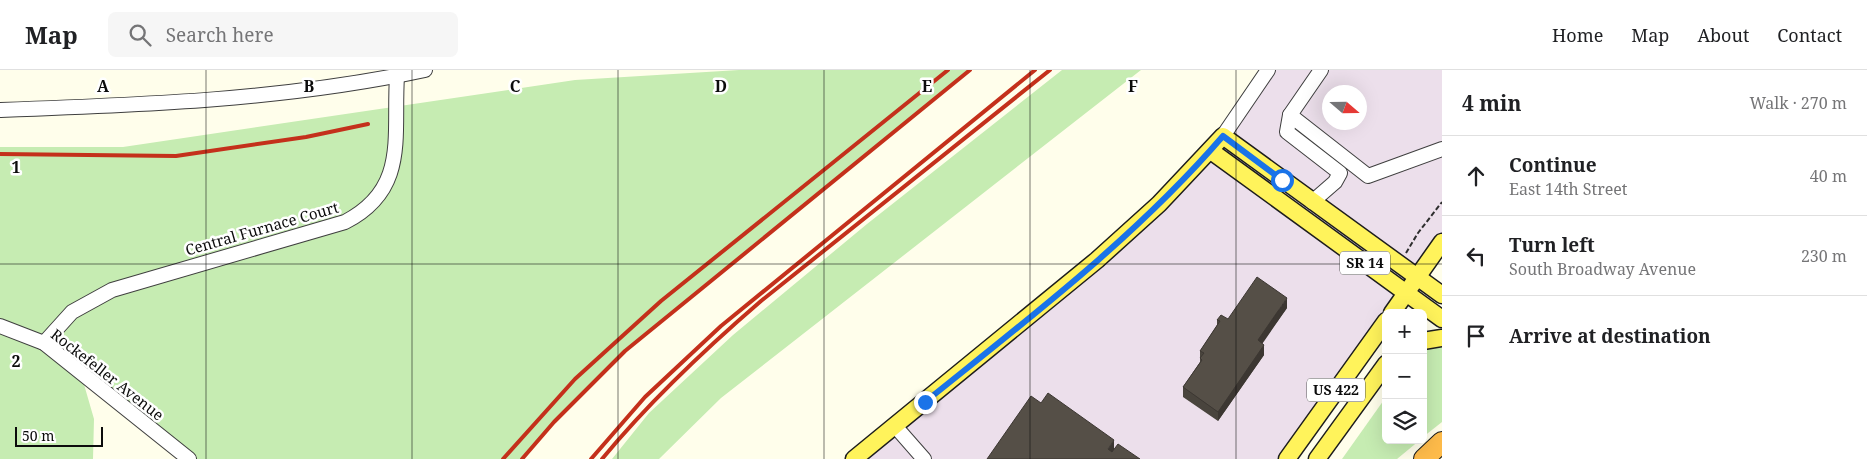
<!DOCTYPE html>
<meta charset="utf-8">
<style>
:root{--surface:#fff;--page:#f6f6f6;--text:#202124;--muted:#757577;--line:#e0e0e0}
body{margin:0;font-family:"Noto Serif",serif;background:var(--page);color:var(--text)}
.controls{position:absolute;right:15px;bottom:15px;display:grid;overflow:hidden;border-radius:8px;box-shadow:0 5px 20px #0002}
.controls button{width:45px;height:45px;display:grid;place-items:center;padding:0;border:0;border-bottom:1px solid var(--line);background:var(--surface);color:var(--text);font:25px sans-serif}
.compass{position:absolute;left:1322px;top:15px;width:45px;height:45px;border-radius:50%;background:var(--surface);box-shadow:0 5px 20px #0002;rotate:110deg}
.scale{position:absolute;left:15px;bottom:12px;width:88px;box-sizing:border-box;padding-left:5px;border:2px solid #0c0c0c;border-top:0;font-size:14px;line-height:18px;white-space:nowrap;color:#0c0c0c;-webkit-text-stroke:4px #fff;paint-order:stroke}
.stop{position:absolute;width:15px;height:15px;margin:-11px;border:4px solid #1a73e8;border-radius:50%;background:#fff}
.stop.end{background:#1a73e8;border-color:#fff;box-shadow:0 1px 5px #0008}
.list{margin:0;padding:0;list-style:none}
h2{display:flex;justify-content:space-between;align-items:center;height:65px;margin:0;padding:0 20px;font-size:21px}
h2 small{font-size:16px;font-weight:400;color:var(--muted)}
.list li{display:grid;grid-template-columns:32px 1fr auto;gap:15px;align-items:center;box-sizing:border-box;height:80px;padding:0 20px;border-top:1px solid var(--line)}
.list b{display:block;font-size:19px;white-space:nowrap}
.list p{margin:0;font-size:16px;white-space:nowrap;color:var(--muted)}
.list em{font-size:16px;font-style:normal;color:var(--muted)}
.icon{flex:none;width:28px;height:28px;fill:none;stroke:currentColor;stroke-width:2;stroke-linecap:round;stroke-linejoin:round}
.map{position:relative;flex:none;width:1442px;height:389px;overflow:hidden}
header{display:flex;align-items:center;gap:30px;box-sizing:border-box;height:70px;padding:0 25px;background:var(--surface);border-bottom:1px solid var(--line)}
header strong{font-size:24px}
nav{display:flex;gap:28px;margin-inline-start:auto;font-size:18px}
.search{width:350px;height:45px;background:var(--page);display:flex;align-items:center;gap:12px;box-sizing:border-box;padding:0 18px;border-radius:8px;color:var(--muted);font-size:19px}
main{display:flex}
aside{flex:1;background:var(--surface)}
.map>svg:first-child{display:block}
.industrial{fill:#ecdfeb;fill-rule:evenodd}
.green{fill:#c6ecb2}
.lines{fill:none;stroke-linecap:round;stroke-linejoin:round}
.minor-casing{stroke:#3f3f3f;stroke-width:16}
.major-casing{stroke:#1d1d1d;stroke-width:19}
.highway-casing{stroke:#1d1d1d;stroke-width:22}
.path{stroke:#2e2e2e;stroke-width:2;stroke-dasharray:5 2.5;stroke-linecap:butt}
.minor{stroke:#fff;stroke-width:14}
.major{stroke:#fff35b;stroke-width:16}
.highway{stroke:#febb4a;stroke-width:20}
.rail{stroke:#c4301b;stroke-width:4}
.wall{fill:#49443d}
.shaded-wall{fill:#3c3732}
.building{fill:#554f47;stroke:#3c3732}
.route{stroke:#1a73e8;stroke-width:6}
.grid{fill:none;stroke:#0c0c0c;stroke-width:1;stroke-opacity:0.55}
.labels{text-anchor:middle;stroke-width:5;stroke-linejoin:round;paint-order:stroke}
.shield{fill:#fff;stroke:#555;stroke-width:1}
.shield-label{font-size:14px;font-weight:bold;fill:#0c0c0c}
.street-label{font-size:15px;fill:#0c0c0c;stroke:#fff}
.grid-label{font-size:16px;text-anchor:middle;font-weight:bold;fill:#0c0c0c;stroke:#fff;stroke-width:5;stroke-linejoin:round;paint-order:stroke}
</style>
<header>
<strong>Map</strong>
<div class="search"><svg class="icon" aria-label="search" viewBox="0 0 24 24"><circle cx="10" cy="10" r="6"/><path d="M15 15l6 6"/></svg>Search here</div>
<nav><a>Home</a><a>Map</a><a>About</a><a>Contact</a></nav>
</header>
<main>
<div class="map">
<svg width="1442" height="389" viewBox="0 0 1442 389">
<rect width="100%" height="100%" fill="#fffeeb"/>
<path class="industrial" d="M 1268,0 L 1442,0 L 1442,172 L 1287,389 L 854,389 L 1159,134 ZM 1330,22 L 1360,22 L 1360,52 L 1330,52 Z"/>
<g class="green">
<polygon points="739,0 970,0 625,281 554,352 522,389 189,389 81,304 94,349 93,389 0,389 0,77 123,77 575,10"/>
<polygon points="1062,0 1141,0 721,328 659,389 612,389 649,343 733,265 867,154"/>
<polygon points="1442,272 1442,352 1423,367 1423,281"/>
<polygon points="1386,327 1386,370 1420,370 1397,389 1342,389"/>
</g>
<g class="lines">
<defs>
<g id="minor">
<path d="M 0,40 C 142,35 285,30 425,0"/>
<polyline points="1290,45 1368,106 1442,79"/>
<polyline points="1223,66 1268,0"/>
<polyline points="1312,132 1335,112 1340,103 1287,62 1290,45 1321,0"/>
<polyline points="0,256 44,273 189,389"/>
<path d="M 44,273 L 72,242 L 112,220 L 345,152 C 409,119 393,66 397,6"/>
<polyline points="895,356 924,389"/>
</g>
<g id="major">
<polyline points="1211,81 1442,249"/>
<polyline points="1392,243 1442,172"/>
<polyline points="1423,271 1442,268"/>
<polyline points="854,389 1097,190 1159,134 1223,66 1442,225"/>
<polyline points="1287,389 1386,251"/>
<polyline points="1317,389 1386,294"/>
</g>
<polyline id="highway" points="1424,389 1442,372"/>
</defs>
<use href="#minor" class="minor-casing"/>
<use href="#major" class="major-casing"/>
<use href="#highway" class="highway-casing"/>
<polyline class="path" points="1406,183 1418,163 1442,132"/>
<use href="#minor" class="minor"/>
<use href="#major" class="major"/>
<use href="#highway" class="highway"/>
<g class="rail">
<polyline points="0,84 176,86 306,67 368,54"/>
<polyline points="503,389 575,309 661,231 948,0"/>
<polyline points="522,389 554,352 625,281 970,0"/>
<polyline points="591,389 645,327 721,256 1035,0"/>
<path d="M 602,389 C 650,331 704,280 761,231 L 1050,0"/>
</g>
</g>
<polygon class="wall" points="1287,238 1262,273 1264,285 1218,351 1183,327 1183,317 1200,292 1200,281 1217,255 1217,250 1228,249"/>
<g class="shaded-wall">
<polygon points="1287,228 1287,238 1258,280 1258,270"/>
<polygon points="1264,275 1264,285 1218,351 1218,342"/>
<polygon points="1114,370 1114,380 1108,389 1108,379"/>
</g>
<g class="building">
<polygon points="1257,207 1287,228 1258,270 1264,275 1218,342 1183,317 1202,290 1200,288 1204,283 1200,281 1220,251 1217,250 1221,245 1228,249"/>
<polygon points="1048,323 1114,370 1108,379 1112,382 1118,374 1140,389 987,389 1031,326 1041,333"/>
</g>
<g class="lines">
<path class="route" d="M 925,332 C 1028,249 1136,167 1223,66 L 1282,110"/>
</g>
<path class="grid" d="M 206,0 L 206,389M 412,0 L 412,389M 618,0 L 618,389M 824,0 L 824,389M 1030,0 L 1030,389M 1236,0 L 1236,389M 0,194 L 1442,194"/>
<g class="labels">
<g class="shield">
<rect x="1340" y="181.5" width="50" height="23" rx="4"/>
<rect x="1307" y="308.5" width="58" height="23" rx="4"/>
</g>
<g class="shield-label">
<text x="1365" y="198">SR 14</text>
<text x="1336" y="325">US 422</text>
</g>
<g class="street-label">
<text transform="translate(262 159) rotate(-16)" y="5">Central Furnace Court</text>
<text transform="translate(107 305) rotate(38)" y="5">Rockefeller Avenue</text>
</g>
</g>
<g class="grid-label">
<text x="103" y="22">A</text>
<text x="309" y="22">B</text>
<text x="515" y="22">C</text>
<text x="721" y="22">D</text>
<text x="927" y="22">E</text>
<text x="1133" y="22">F</text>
<text x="16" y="103">1</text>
<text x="16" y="297">2</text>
</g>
</svg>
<div class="controls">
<button>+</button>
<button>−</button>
<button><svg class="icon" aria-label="layers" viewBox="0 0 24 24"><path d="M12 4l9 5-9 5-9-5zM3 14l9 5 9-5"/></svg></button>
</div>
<svg class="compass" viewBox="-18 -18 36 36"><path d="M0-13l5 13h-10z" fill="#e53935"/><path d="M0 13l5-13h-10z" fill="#757577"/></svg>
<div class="scale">50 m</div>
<div class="stop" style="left:1282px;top:110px"></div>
<div class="stop end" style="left:925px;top:332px"></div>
</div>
<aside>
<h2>4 min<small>Walk · 270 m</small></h2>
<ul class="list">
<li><svg class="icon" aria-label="ahead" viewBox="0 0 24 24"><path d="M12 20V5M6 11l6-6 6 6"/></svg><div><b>Continue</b><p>East 14th Street</p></div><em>40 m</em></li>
<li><svg class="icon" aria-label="left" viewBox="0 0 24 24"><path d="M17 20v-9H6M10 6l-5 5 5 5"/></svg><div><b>Turn left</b><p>South Broadway Avenue</p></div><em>230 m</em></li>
<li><svg class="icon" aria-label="arrive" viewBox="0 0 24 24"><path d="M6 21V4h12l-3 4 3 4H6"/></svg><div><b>Arrive at destination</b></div></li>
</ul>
</aside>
</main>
